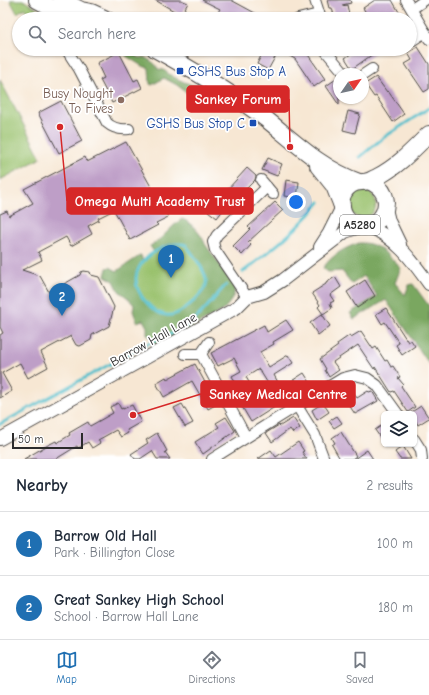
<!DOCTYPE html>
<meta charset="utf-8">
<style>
:root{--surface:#fff;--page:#f6f6f7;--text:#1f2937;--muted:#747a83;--line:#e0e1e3;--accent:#1f6fb2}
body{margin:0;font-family:"Comic Neue",sans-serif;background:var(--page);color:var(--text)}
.controls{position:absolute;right:12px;bottom:12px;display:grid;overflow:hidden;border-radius:6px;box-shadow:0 1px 3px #0004}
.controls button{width:36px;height:36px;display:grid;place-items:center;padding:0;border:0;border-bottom:1px solid var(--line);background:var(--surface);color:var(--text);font:20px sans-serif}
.compass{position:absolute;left:333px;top:68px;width:36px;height:36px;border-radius:50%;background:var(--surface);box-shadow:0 1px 3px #0004;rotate:56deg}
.scale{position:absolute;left:12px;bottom:10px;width:71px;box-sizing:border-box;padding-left:4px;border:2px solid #2b2b2b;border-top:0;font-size:11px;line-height:14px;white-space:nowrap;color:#2b2b2b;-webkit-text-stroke:3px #fff;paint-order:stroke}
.you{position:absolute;left:296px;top:202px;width:14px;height:14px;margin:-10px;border:3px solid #fff;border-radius:50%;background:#1a73e8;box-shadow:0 0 0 6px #1a73e833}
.badge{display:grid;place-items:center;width:26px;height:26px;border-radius:50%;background:var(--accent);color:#fff;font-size:13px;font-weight:700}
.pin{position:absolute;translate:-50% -33px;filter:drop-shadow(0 1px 2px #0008)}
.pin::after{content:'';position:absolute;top:21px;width:14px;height:12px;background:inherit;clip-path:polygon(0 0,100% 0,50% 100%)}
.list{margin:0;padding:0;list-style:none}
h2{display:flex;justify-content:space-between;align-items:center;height:52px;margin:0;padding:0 16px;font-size:17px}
h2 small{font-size:13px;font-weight:400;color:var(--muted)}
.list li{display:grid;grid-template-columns:26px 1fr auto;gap:12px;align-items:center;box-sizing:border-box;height:64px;padding:0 16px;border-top:1px solid var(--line)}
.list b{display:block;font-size:15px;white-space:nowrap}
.list p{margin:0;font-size:13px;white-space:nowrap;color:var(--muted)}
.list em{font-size:13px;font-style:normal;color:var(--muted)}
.icon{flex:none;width:22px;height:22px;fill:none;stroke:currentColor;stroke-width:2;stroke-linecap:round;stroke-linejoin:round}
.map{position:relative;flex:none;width:429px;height:459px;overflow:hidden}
.search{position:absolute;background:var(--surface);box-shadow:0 1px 3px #0004;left:12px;right:12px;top:12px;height:44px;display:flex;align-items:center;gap:10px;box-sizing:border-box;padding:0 14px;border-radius:22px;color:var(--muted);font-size:15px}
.sheet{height:180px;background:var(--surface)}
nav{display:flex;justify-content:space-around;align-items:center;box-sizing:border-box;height:56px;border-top:1px solid var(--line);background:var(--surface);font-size:11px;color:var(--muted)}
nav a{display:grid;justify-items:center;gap:2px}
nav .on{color:var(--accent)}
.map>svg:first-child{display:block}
.green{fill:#99c16c;stroke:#62764c}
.forest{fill:#7aa760;stroke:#526946}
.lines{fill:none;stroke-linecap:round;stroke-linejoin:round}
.stream{stroke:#53c0cd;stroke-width:3}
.building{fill:#be9ec7;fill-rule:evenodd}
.minor-casing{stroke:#4a4744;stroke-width:12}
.tertiary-casing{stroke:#4a4744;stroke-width:14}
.primary-casing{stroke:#4a4744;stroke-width:18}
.minor{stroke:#fff;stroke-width:10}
.tertiary{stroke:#fff;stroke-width:12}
.primary{stroke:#fff;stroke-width:16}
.transit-dot{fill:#1a4fb4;stroke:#fff;stroke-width:1.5}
.education-dot{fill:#8d6e63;stroke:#fff;stroke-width:1.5}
.labels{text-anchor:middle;stroke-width:3.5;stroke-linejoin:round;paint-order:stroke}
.shield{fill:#fff;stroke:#6b6b6b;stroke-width:1}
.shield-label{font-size:12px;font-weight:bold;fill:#2b2b2b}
.transit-label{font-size:13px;fill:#164399;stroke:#fff;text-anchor:start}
.education-label{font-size:13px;fill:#785e54;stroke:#fff;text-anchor:end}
.street-label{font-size:13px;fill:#2b2b2b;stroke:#fff}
.leader{fill:none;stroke:#d62828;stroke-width:1.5}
.callout-dot{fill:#d62828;stroke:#fff;stroke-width:1.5}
.callout{fill:#d62828;stroke:#d62828;stroke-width:1.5}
.callout-label{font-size:14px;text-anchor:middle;font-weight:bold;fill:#fff}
</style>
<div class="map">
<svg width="429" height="459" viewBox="0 0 429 459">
<rect width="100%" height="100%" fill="#fff"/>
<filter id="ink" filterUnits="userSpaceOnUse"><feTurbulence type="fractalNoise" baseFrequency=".025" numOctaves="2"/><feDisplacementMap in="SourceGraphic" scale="8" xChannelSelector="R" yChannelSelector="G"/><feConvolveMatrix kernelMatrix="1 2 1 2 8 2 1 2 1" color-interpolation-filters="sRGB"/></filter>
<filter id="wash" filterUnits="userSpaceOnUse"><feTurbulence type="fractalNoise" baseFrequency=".012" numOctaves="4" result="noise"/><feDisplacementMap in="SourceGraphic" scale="16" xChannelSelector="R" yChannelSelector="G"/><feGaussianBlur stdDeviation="0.9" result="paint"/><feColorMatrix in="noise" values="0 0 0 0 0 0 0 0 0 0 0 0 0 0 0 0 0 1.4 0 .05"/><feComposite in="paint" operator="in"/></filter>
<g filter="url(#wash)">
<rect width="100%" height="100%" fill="#f7e7d3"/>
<g class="green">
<polygon points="10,0 23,0 44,13 51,19 35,19 32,13 28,15 25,8 17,13"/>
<polygon points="0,80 41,158 0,180"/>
<circle cx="362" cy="204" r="14"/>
<path d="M 175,244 L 182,244 L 186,245 C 192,254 209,274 206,285 C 204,291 198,296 195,300 C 188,306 177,317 166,315 C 158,314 151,308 146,302 C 122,274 146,251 175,244 Z"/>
</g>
<g class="forest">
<path d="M 129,52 L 140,58 L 144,57 C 149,60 156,63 158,69 L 164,70 C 168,75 188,85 195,85 L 197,89 L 197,94 L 190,95 L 177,85 L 164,78 L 152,85 L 150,84 L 149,68 L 142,66 L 126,56 L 125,53 Z"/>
<path d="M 182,219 C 190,221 203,236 205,244 L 235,286 C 235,297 230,303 222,311 L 161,344 L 154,345 L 151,337 L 147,335 L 147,327 L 143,320 L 137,322 L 133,311 L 134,305 L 128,298 L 119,291 L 114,281 L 105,276 L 107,268 L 110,267 L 117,271 L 141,255 L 143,262 C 140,266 137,271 136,275 C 132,290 153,316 168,316 C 179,315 189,305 196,298 C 201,293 208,287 206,280 C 204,267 193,255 186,245 C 175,240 163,247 154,252 L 150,246 C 163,239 170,227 182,219 Z"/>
<path d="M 359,243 C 379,242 387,255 401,268 L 395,283 L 405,295 L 409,285 L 413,284 L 429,306 L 429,364 L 386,300 L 354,319 L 350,313 L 377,296 L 364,276 L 352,284 L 342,271 L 328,272 L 323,268 C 332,255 344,248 359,243 Z"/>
</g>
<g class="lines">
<g class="stream">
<polyline points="360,157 383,138 429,108"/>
<path d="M 175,244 L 182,244 L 186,245 C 192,254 209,274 206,285 C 204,291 198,296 195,300 C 188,306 177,317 166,315 C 158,314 151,308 146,302 C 122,274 146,251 175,244 Z"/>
<path d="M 243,272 C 270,251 299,229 320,202"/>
<path d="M 0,424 L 160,337 C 192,332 206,306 226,285"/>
</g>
</g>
<g id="blocks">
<g class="building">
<polygon points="155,0 181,0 188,3 181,15"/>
<polygon points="202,0 231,0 266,19 214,19 220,9"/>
<polygon points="327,0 350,0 351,3 342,5 342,6 347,5 350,19 335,19 332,8 329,8"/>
<polygon points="375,0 392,0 403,19 370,19 363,8"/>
<polygon points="418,47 429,64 429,89 424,92 405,64 412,60 408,53"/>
<polygon points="270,49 304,49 325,79 314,87 295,59 279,50 268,70 257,64 264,50 268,53"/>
<polygon points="358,49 380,49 352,69 345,58"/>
<polygon points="119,52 134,81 138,79 142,88 112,103 100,80 104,78 97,63"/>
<polygon points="339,77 339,105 326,86"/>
<polygon points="376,77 387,92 388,91 404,114 393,122 376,96 374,97 365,84"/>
<polygon points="61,101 82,141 59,153 38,113"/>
<polygon points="348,111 360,114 355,133 343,130"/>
<polygon points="126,142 168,217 156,223 158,225 130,240 114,210 98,218 99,220 88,226 92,234 71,246 66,237 38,252 42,260 22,270 40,276 50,294 63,288 64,284 80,275 81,272 84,271 90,272 91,275 99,277 114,307 109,326 92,335 91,340 80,346 76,345 71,336 41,352 48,367 28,378 20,363 2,373 12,391 0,398 0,335 3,333 0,327 0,214 7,211 9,216 33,203 24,189 85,157 87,162"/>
<polygon points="268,158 282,164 277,176 262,170"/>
<polygon points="247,168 256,176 255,180 245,190 244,189 232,203 230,201 217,218 208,211 216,200 217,201"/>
<polygon points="286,180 299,182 297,198 284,196"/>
<polygon points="275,202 283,210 248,242 251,245 242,255 233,246 250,229 248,227"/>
<polygon points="335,277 341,287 330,295 334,301 330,303 332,308 323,314 318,307 320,305 312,293 326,284 326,283"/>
<polygon points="365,280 375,296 357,308 347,292"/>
<polygon points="386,308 408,342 411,340 415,346 402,355 396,345 399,343 385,322 382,324 376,314"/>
<polygon points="322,314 330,326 318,335 310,323"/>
<path d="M 286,320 L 293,330 L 273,342 L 274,344 L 260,352 L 269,367 L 288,355 L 293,363 L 274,375 L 281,388 L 304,373 L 311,384 L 251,422 L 241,405 L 246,402 L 232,376 L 241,371 L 234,358 L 218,366 L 211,353 L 264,325 L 267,332 ZM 259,369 L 272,390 L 259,400 L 246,377 Z"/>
<polygon points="361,331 373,349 376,347 385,361 387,360 391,367 393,366 400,377 398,378 403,384 401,386 415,407 408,412 394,391 391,392 375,367 374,369 358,345 333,362 339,370 329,377 325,370 326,369 320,359 338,346 337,344 350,335 351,337"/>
<polygon points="195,364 208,388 209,387 219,403 208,409 192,381 164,397 156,383 166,377 167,379"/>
<polygon points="346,384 348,384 357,398 368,391 369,392 372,391 378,401 355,414 343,396 342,397 337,389"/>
<polygon points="118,403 121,409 123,408 123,409 132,405 141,422 127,430 128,433 121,437 116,430 98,440 100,443 92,448 88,442 78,448 77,446 56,459 24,459 48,445 56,441 57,443 70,435 69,433 88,422 90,426 113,413 110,407"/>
<polygon points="323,403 329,412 317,420 312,410"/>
<polygon points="182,404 193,423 185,427 174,408"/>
<polygon points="421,406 429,418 418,425 414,418 414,414 410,413"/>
<polygon points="337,416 342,423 334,428 329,421"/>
<polygon points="226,417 235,431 203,454 195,442 219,427 216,423"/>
<polygon points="293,418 300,428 293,433 290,429 272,442 266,433 279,425 280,426"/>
<polygon points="384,424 384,443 375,430"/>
<polygon points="341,432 356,456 352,459 340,459 332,445 335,443 332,438"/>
<polygon points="157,433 167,451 165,452 170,459 157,459 152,451 140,459 135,459 131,454 148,443 146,440"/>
<polygon points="298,442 304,451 302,452 307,459 258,459 271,450 276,457"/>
<polygon points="403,446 411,459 400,459 395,452"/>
<polygon points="367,450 373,459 354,459"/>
</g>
</g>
</g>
<g filter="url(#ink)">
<use href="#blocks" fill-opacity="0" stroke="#4a4744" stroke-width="1"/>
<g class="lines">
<defs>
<g id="minor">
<polyline points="315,0 321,19"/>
<polyline points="406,0 429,39"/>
<polyline points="412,9 425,0"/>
<polyline points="298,19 319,14"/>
<polyline points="410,42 425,32"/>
<path d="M 66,49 L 79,69 L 107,123 C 114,129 121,130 129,129"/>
<polyline points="324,49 345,74"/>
<polyline points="363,75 372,69"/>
<polyline points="261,180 273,194"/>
<polyline points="247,297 215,250 213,242 217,235 267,187"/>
<polyline points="185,354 201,354 209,342"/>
<polyline points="201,354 246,437"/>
<polyline points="297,406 343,378 355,375 367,378 377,385 398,414"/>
<polyline points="414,439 421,450 422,459"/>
<polyline points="212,459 297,406 315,435 324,459"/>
</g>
<g id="tertiary">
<polyline points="386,209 389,221 400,244"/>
<path d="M 368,226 C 396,238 412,260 429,284"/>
<polyline points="320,247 329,233 342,207"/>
<polyline points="0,439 236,308 247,297 264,292 283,280 345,232 362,226"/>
</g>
<g id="primary">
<polyline points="37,0 73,19"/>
<polyline points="61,0 81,10 91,12 106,19"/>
<path d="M 155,49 C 193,70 231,92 266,119 C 296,143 322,169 359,182"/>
<polyline points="318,166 334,186 342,206"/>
<path d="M 368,181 C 404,194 379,240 351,222 C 346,218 343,213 342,207 C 340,198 344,190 351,185 C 357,181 362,183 369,181 C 371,180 374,178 377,177 C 397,167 413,150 429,134"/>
</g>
</defs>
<use href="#minor" class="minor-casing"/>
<use href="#tertiary" class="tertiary-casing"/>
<use href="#primary" class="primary-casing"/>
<use href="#minor" class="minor"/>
<use href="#tertiary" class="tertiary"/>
<use href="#primary" class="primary"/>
</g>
</g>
<g class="transit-dot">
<rect x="176" y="67" width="8" height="8" rx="2"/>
<rect x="249" y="119" width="8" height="8" rx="2"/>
</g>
<circle class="education-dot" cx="121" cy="100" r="4"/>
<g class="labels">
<rect class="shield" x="340" y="215" width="40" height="20" rx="3"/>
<g class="shield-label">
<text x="360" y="229">A5280</text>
</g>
<g class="transit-label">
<text x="188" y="76">GSHS Bus Stop A</text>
<text x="245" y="128" text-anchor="end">GSHS Bus Stop C</text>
</g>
<g class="education-label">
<text x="113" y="98">Busy Nought<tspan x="113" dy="15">To Fives</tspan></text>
</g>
<g class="street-label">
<text transform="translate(153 339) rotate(-29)" y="5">Barrow Hall Lane</text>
</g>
</g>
<path class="leader" d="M290 147L289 99M60 127L67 201M133 415L201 394"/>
<g class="callout-dot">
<circle cx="290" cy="147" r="4"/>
<circle cx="60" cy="127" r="4"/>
<circle cx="133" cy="415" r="4"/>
</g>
<g class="callout">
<rect x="187" y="86" width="102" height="26" rx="4"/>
<rect x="67" y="188" width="186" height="26" rx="4"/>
<rect x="201" y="381" width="154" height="26" rx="4"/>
</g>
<g class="callout-label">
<text x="238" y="104">Sankey Forum</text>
<text x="160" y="206">Omega Multi Academy Trust</text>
<text x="278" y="399">Sankey Medical Centre</text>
</g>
</svg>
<div class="controls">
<button><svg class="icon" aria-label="layers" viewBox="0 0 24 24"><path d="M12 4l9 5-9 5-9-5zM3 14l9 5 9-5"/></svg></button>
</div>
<svg class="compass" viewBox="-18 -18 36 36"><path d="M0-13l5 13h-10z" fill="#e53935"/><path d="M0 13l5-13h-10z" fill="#747a83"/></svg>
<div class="scale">50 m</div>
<div class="you"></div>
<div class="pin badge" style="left:171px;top:278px">1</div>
<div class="pin badge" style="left:62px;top:316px">2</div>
<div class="search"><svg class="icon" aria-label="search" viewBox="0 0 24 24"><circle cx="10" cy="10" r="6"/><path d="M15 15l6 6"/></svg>Search here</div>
</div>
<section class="sheet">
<h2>Nearby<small>2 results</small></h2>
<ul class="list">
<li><span class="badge">1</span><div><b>Barrow Old Hall</b><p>Park · Billington Close</p></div><em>100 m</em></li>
<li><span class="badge">2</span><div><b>Great Sankey High School</b><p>School · Barrow Hall Lane</p></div><em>180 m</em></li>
</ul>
</section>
<nav>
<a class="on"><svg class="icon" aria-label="map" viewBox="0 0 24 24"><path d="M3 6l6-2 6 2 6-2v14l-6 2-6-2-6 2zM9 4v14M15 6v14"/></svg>Map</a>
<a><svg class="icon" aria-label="directions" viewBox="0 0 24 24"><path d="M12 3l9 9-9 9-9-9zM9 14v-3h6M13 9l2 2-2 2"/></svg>Directions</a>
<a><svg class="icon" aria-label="saved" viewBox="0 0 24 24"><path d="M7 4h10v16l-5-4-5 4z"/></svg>Saved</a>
</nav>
